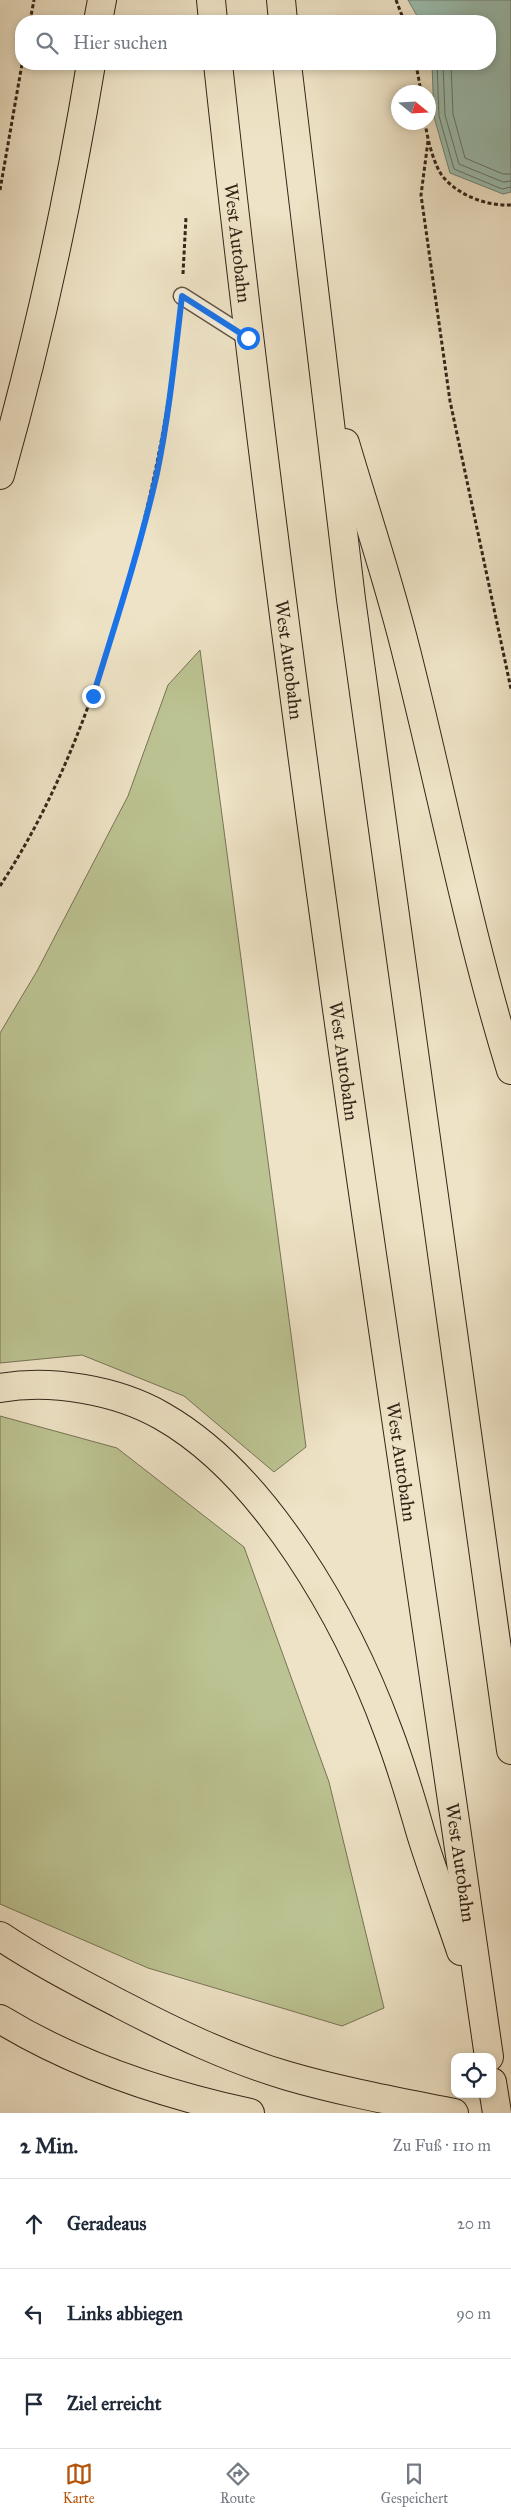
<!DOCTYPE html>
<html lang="de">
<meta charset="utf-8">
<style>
:root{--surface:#fff;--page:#f6f6f7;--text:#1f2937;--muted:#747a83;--line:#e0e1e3;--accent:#b45309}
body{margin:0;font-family:"IM FELL Great Primer",serif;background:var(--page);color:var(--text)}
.controls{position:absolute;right:15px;bottom:15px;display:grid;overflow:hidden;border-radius:10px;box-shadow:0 2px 8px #0003}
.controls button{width:45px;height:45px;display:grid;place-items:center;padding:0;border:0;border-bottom:1px solid var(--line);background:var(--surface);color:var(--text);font:25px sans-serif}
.compass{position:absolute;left:391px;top:85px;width:45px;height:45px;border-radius:50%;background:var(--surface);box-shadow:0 2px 8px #0003;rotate:108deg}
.stop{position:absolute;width:15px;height:15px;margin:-11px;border:4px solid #1a73e8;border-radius:50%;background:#fff}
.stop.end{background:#1a73e8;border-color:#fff;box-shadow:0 1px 5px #0008}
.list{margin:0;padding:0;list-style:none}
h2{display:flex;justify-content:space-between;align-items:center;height:65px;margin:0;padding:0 20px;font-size:21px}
h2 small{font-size:16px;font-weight:400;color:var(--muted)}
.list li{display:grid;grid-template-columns:32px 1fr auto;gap:15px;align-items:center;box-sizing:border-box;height:90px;padding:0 20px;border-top:1px solid var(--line)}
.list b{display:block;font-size:19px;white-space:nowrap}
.list em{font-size:16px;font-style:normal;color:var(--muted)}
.icon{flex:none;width:28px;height:28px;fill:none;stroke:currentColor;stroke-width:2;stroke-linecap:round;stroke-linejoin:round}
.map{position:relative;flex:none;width:511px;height:2113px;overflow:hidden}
.search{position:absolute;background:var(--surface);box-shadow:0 2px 8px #0003;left:15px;right:15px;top:15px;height:55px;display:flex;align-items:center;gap:12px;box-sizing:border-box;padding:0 18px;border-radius:20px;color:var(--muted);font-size:19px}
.sheet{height:335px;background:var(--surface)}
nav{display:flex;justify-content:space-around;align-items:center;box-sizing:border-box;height:70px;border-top:1px solid var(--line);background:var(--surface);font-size:14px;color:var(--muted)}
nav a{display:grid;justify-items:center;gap:2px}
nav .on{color:var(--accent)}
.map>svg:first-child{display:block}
.green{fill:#bcc392;stroke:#787456}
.water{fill:#9abeb0;stroke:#728174}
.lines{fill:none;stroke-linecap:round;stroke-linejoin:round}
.shore{stroke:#687264;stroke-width:1}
.lane-casing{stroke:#635444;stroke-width:19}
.highway-casing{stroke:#352519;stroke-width:30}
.path{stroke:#352519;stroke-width:3;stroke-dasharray:4 2.5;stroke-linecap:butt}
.lane{stroke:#f4edda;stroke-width:16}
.highway{stroke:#eee3c6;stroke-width:28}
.route{stroke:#1a73e8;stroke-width:6}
.labels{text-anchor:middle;stroke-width:4;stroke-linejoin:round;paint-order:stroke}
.street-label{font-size:19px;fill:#352519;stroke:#f4edda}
</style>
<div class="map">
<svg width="511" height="2113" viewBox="0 0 511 2113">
<rect width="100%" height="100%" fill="#eee3c6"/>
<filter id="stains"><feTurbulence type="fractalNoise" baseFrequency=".004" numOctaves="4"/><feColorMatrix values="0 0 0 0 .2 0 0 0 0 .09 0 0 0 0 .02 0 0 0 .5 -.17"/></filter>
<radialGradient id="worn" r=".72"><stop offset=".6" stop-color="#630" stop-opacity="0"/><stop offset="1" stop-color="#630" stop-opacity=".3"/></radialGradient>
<g class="green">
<polygon points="200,650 306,1447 274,1472 184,1396 82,1355 0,1363 0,1033 37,971 128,796 168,685"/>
<polygon points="0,1416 117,1448 244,1547 329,1782 384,2008 342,2026 148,1968 0,1904"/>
</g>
<polygon class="water" points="408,0 511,0 511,192 503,194 450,173 434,117 432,64 490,64 490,21 420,21"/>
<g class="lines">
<g class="shore">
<polyline points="437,64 439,116 454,169 502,189 511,187"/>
<polyline points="443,64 445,115 459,164 503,182 511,181"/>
<polyline points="451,64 453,114 465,158 503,174 511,174"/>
</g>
<defs>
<polyline id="lane" points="182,296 248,338"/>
<g id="highway">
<polyline points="211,0 213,21"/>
<polyline points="281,0 283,21"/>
<polyline points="98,21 102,0"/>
<path id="s1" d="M 218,64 C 260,452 312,840 368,1227 C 407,1503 450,1780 489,2057"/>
<polyline points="287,64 351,599 511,1750"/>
<path d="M 345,443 C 365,511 388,579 405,647 C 441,788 468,931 511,1070"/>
<path d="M 0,475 C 38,340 68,203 91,64"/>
<path d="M 0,1388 C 51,1379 117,1390 162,1416 C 266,1475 348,1622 388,1731 C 401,1765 411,1799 421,1834 C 433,1873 448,1912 461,1951"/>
<path d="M 0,1936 C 39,1962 80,1983 122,2005 C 176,2033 230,2059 288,2076 C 343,2092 399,2102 454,2113"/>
<path d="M 0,2019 C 77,2066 162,2094 250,2113"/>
<polyline points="492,2082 497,2113"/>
</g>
</defs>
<use href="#lane" class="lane-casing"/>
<use href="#highway" class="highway-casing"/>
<g class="path">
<polyline points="396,0 404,21"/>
<polyline points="30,21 34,0"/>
<polyline points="416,64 421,92"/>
<path d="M 425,122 C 427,137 434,167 444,178 C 460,196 487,206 511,205"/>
<polyline points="428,141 421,195 450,401 511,689"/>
<polyline points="0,190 22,64"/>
<polyline points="183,274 186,217"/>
<path d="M 0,886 C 50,810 84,725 111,639 C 144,534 167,431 179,322"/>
</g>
<use href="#lane" class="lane"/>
<use href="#highway" class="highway"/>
</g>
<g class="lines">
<path class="route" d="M 93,696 C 116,622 140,548 157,473 C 169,415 175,355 182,296 L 248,338"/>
</g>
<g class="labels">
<g class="street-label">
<text dy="7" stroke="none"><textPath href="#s1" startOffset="180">West Autobahn</textPath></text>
<text dy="7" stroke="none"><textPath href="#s1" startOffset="600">West Autobahn</textPath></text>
<text dy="7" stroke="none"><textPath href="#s1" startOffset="1005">West Autobahn</textPath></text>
<text dy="7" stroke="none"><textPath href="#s1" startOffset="1410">West Autobahn</textPath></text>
<text dy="7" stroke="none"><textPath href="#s1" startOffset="1815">West Autobahn</textPath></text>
</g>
</g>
<rect width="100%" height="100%" filter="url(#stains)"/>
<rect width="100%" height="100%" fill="url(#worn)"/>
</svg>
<div class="controls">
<button><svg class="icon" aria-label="locate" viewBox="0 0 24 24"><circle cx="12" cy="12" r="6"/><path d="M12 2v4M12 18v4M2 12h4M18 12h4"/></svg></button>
</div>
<svg class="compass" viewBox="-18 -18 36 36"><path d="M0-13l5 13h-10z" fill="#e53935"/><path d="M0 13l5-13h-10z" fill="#747a83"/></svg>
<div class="stop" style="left:248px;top:338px"></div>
<div class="stop end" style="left:93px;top:696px"></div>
<div class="search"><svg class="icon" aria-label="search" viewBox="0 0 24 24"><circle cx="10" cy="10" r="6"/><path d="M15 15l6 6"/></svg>Hier suchen</div>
</div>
<section class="sheet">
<h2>2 Min.<small>Zu Fuß · 110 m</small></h2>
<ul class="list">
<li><svg class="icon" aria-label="ahead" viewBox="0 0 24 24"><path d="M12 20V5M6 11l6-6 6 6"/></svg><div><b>Geradeaus</b></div><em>20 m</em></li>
<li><svg class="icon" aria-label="left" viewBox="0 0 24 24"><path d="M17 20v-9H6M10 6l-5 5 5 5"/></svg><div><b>Links abbiegen</b></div><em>90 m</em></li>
<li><svg class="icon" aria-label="arrive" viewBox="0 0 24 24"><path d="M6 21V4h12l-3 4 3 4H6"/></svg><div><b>Ziel erreicht</b></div></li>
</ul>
</section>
<nav>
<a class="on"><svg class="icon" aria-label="map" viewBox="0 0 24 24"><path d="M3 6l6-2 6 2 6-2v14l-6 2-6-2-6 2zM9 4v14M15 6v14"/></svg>Karte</a>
<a><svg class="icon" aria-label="directions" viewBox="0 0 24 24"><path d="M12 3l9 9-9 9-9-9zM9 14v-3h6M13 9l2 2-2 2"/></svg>Route</a>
<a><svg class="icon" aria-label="saved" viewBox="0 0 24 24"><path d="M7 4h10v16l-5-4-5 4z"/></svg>Gespeichert</a>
</nav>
